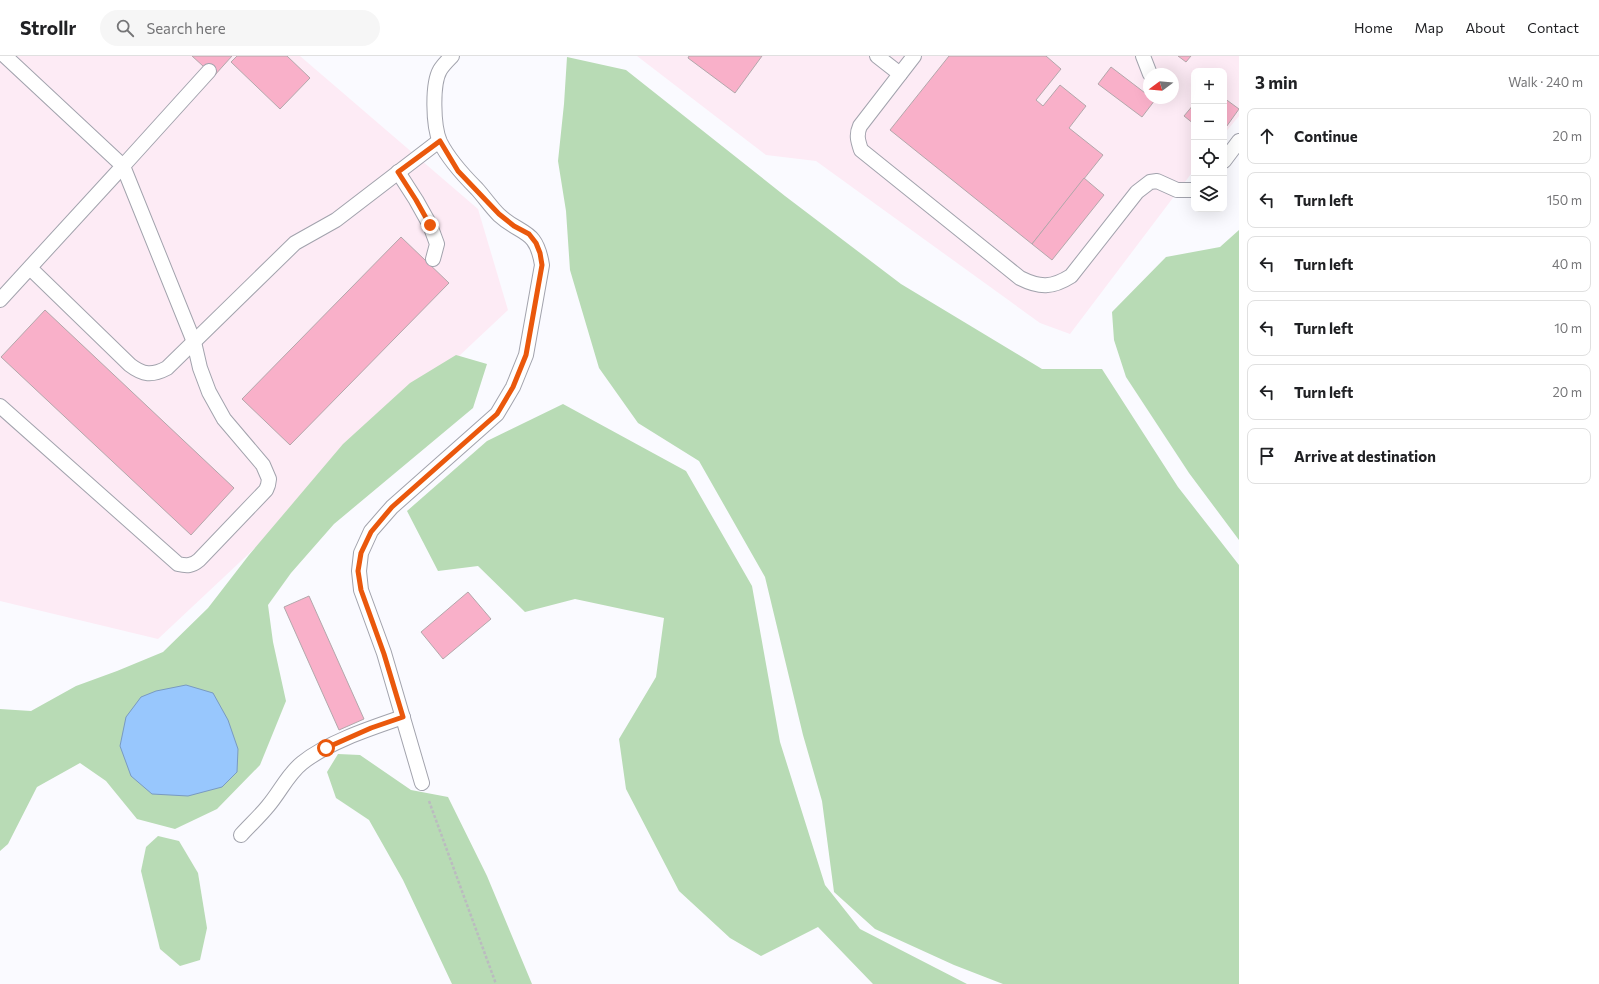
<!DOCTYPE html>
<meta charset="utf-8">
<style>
:root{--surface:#fff;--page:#f6f6f6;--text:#202124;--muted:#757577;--line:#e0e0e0}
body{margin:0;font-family:Commissioner,sans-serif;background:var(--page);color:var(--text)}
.controls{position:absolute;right:12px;top:12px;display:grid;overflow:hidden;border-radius:8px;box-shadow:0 4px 16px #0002}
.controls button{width:36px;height:36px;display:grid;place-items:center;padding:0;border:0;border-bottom:1px solid var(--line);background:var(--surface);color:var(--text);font:20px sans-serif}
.compass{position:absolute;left:1143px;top:12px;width:36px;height:36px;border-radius:50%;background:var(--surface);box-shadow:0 4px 16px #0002;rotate:254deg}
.stop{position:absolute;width:12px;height:12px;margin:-9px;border:3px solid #ea580c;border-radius:50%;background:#fff}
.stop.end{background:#ea580c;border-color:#fff;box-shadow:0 1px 4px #0008}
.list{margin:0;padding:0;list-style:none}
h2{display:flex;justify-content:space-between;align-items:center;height:52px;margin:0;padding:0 16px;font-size:17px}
h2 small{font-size:13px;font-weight:400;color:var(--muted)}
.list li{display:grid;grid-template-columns:26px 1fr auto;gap:12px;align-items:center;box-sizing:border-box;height:56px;margin:0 8px 8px;padding:0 8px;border:1px solid var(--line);border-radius:8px}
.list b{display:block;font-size:15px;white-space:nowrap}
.list em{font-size:13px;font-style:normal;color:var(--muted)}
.icon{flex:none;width:22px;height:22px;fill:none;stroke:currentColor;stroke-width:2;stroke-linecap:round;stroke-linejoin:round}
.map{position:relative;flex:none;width:1239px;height:928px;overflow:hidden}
header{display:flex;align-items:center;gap:24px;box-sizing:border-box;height:56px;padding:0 20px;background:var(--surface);border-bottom:1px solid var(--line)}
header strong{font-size:19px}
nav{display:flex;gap:22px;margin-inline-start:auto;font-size:14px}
.search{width:280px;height:36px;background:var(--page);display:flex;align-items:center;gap:10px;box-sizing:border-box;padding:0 14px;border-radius:22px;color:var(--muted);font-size:15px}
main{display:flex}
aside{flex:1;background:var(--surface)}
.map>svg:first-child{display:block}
.industrial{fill:#fdebf5;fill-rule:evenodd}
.green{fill:#b8dbb5}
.water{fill:#98c7fd;stroke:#799ac1}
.building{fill:#f9b0c9;stroke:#b3a7ab}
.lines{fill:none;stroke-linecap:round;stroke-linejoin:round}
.service-casing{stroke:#a2a3ad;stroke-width:16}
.path{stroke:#bbbbc0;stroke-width:2.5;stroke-dasharray:3 2;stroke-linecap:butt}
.service{stroke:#fff;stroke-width:14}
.route{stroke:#ea580c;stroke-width:5}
</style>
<header>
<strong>Strollr</strong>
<div class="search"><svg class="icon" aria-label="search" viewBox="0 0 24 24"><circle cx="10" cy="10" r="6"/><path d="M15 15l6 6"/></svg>Search here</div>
<nav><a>Home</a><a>Map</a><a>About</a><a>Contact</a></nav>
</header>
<main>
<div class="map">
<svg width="1239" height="928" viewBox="0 0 1239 928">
<rect width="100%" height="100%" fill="#fafaff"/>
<g class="industrial">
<polygon points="0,0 300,0 478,153 508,254 158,583 0,545"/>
<path d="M 637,0 L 1239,0 L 1239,60 L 1224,78 L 1224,15 L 1194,15 L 1194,114 L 1070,278 L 1040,267 L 816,105 L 766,99 ZM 1149,18 L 1173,18 L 1173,42 L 1149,42 Z"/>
</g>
<g class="green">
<polygon points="567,1 626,14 785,140 901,228 1042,313 1102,313 1178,431 1239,509 1239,928 1003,928 954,909 875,873 834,836 822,745 803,679 765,521 699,405 638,367 599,312 570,214 566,155 558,105 564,48"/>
<polygon points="1239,174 1239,484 1189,417 1126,321 1114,284 1112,256 1166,201 1220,191"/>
<polygon points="456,299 487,308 473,352 334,468 291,517 268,549 273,586 286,645 260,709 217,753 175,773 137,763 106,725 80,707 37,731 8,788 0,795 0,653 31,655 76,630 117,615 163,596 208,552 249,499 343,388 410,327"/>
<polygon points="563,348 686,415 752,530 780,686 825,829 860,873 967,928 873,928 818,871 761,900 730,882 679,835 626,733 619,683 656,621 664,562 575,543 525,556 478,510 438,515 407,455 487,385"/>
<polygon points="338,698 360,699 411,734 448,741 487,820 532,928 452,928 403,824 369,764 336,742 327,716"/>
<polygon points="158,780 179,785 198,817 207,872 200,904 180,910 160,893 141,815 146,791"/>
</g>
<polygon class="water" points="186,629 213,637 228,664 238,693 237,716 222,731 188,740 152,738 131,720 120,690 126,661 141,641 156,635"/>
<g class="building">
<polygon points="192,0 232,0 214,20"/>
<polygon points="237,0 287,0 310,22 280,53 231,6"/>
<polygon points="689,0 762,0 735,37 688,2"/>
<polygon points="949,0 1046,0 1061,13 1036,44 1043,50 1060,29 1086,50 1069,72 1103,99 1032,188 890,74"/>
<polygon points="1178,0 1191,0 1186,6"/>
<polygon points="1111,11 1149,40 1149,42 1155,44 1142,61 1098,28"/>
<polygon points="1224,42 1239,53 1224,74"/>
<polygon points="1194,48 1194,68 1184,60"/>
<polygon points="1084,122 1104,139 1052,204 1032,188"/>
<polygon points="401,181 449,227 290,389 242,343"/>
<polygon points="45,254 234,432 191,479 1,301"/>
<polygon points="468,536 491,563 443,603 421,576"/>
<polygon points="309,540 364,663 339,674 284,551"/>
</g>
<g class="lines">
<defs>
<g id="service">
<polyline points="877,0 900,18"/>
<path d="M 914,0 L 860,70 C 856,79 858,85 861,94 L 1020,222 C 1040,232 1052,232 1071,220 L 1137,136 L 1150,126 L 1157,125 L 1177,134 L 1194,134"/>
<polyline points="1143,0 1150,18"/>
<polyline points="1224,105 1239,85"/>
<polyline points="398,116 416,144 430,169 437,188 433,203"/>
<path d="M 30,212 L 130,309 C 143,319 152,320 167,312 L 295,187 L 336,164 L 439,85"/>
<polyline points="0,244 123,110 5,0"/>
<path d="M 0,350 L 178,508 C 187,510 192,510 199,504 L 266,434 L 268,429 L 269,423 L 263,409 L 224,363 L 209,336 L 200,312 L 194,286 L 123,110 L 209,15"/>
<path d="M 422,727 L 384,597 L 361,534 L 359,515 L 361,497 L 371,475 L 392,451 L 497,358 L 513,331 L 526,299 L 542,209 C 536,172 522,180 499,159 C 491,151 485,142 477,133 C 463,119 449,104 440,86 C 433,70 432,28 440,14 C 443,9 448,4 452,0"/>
<path d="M 241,779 C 250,769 260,760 268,750 C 280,736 288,718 302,707 C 328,686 371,672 403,661"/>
</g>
</defs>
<use href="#service" class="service-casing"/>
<polyline class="path" points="429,745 496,928"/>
<use href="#service" class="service"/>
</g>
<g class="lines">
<polyline class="route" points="326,692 371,672 403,661 384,598 361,534 358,515 361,497 371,476 392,451 497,358 513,331 526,299 542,209 540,197 536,187 529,178 514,170 499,158 458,115 440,85 398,116 416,144 430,169"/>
</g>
</svg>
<div class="controls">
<button>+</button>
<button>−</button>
<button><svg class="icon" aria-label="locate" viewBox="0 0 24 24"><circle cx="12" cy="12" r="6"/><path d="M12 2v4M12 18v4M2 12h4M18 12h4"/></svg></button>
<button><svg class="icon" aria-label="layers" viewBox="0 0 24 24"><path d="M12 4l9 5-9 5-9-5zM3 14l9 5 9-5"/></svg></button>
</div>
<svg class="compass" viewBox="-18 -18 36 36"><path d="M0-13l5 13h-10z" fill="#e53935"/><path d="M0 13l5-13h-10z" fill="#757577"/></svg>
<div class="stop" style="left:326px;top:692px"></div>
<div class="stop end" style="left:430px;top:169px"></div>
</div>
<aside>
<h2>3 min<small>Walk · 240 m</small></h2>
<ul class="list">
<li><svg class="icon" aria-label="ahead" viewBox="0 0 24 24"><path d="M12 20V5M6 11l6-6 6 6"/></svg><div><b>Continue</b></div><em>20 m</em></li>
<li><svg class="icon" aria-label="left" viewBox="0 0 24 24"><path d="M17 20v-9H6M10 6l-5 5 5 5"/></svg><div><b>Turn left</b></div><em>150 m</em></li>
<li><svg class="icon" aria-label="left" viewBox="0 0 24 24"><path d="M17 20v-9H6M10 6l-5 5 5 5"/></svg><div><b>Turn left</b></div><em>40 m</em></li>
<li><svg class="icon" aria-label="left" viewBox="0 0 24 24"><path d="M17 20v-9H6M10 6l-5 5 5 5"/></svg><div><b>Turn left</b></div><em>10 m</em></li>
<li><svg class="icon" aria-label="left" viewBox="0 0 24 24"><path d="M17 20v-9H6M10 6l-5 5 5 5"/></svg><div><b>Turn left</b></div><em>20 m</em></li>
<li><svg class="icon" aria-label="arrive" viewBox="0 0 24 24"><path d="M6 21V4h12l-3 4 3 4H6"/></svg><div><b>Arrive at destination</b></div></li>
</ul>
</aside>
</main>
